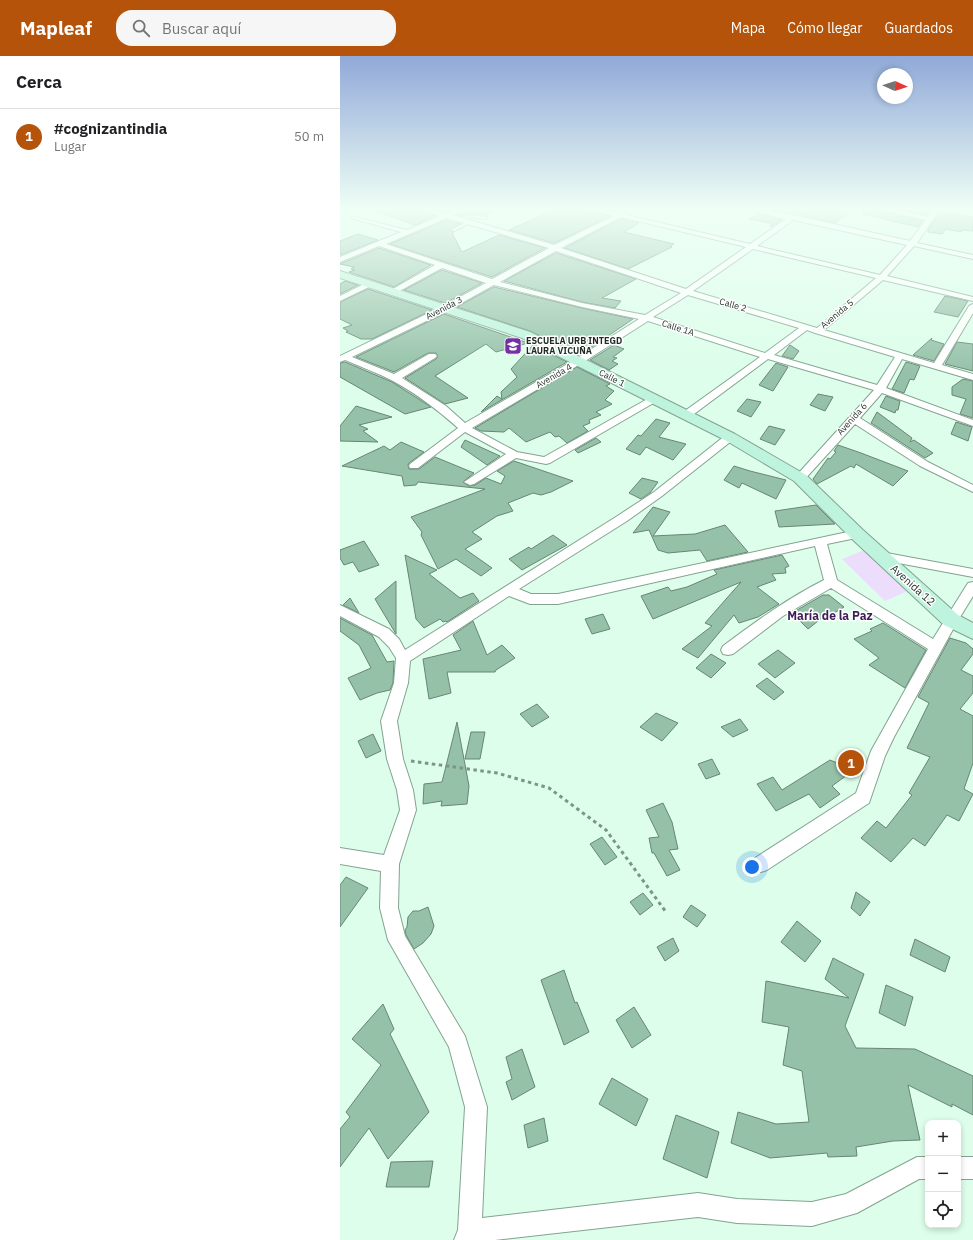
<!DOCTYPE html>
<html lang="es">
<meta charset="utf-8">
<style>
:root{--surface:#fff;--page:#f6f6f6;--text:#202124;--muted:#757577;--line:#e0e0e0;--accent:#b45309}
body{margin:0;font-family:"IBM Plex Sans",sans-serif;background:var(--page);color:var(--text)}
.controls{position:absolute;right:12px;bottom:12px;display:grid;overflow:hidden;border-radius:8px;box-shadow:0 2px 6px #0003}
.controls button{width:36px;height:36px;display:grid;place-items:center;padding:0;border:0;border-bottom:1px solid var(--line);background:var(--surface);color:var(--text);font:20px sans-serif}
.compass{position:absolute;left:537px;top:12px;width:36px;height:36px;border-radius:50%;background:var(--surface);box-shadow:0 2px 6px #0003;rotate:93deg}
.you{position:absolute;left:412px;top:811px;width:14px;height:14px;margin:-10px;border:3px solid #fff;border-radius:50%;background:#1a73e8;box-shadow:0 0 0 6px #1a73e833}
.badge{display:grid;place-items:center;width:26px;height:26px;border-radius:50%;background:var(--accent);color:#fff;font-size:13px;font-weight:700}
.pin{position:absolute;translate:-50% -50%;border:2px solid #fff;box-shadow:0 1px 4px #0006}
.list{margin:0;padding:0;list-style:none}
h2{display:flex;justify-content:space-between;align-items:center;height:52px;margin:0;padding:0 16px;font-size:17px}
h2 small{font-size:13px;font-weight:400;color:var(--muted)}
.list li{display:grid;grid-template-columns:26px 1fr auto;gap:12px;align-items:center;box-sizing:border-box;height:56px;padding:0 16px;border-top:1px solid var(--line)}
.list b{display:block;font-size:15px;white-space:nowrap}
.list p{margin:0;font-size:13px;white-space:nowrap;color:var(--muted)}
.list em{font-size:13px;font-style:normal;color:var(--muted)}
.icon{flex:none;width:22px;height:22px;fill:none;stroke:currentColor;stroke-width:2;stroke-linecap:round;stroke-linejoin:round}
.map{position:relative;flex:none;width:633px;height:1184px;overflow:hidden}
header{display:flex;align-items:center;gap:24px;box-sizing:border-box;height:56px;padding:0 20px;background:var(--accent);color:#fff}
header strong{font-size:19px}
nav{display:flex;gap:22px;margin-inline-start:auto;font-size:14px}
.search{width:280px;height:36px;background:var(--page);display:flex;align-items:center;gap:10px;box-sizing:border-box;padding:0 14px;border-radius:16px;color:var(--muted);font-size:15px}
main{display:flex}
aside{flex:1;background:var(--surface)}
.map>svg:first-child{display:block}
.green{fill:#ecddfc}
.building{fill:#95c1a8;stroke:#678674}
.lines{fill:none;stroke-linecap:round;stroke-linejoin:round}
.lane-casing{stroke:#83a390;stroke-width:2}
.street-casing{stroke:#83a390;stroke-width:2}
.secondary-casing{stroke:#83a390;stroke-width:2}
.path{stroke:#7d9587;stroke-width:3;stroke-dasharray:3.5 3.5;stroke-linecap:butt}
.lane{fill:#fff;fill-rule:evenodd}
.street{fill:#fff;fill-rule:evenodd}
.secondary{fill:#bef4de;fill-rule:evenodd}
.labels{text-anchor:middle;stroke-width:3;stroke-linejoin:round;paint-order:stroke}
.far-street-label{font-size:9px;fill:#1f2c25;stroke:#fff}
.far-poi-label{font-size:9px;font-weight:bold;fill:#1f2c25;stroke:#fff;text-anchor:start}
.street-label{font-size:11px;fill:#1f2c25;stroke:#fff}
.neighbourhood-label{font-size:12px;font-weight:bold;fill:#3d1e56;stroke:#fff}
</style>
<header>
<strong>Mapleaf</strong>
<div class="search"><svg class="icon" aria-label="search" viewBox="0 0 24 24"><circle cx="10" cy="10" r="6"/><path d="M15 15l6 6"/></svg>Buscar aquí</div>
<nav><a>Mapa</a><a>Cómo llegar</a><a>Guardados</a></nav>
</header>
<main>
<aside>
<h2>Cerca<small></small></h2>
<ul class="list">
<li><span class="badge">1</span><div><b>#cognizantindia</b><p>Lugar</p></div><em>50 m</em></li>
</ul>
</aside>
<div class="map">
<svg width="633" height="1184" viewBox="0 0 633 1184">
<rect width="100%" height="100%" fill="#dcfeea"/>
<polygon class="green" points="532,491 576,531 545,545 502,503"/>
<g class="building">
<polygon points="35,153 81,153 82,155 96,160 75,169 35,155"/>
<polygon points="126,153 158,153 146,159 131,158 122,160 117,159"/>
<polygon points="215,153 236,153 270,160 214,187 169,174"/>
<polygon points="428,153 513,153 495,167"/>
<polygon points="524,153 540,153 542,155 583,165 578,171 523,158"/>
<polygon points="558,153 584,153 591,154 587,159"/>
<polygon points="600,156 633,161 633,175 622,174 621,176 606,173 602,178 588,176 588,174"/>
<polygon points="418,158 442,164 431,171 431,167 409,163"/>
<polygon points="281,163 299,167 284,176 334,188 330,190 332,191 288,213 225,192"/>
<polygon points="107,164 121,168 110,174 114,176 112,177 122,196 159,179 205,192 152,221 50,188"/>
<polygon points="18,178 38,184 0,199 0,185"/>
<polygon points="39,192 91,209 54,231 9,216 15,214 11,213 14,211 0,208"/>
<polygon points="216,197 296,223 262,242 281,245 275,252 242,246 164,225"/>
<polygon points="102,214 142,227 105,247 64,234"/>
<polygon points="5,225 18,229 0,238 0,228"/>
<polygon points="154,231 242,252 293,263 240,299 190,275 117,251"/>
<polygon points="28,233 92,254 32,283 21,283 6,276 8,275 3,272 12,269 0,263 0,246"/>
<polygon points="605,240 628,245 618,261 594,256"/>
<polygon points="104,258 188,287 156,296 146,288 95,320 128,342 105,348 65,322 96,303 98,300 96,297 88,297 54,316 16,301"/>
<polygon points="592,282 591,284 604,288 594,305 573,299"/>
<polygon points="617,286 633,288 633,315 605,308"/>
<polygon points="193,289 227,306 141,356 157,340 162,343 161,336 177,321 171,313"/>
<polygon points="274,289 284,293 273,301 277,302 272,305 278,308 269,314 250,304"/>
<polygon points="450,289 459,295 453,303 442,300"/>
<polygon points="5,306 52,326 91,351 65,358 0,321 0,307"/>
<polygon points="566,306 580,310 574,324 570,323 564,337 552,333"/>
<polygon points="436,307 448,311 433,335 419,329"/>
<polygon points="237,311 270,328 266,330 274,335 265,344 272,348 256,356 261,359 249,364 250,367 243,370 248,375 227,387 219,380 215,381 210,376 186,386 169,372 164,376 141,375 135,372"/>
<polygon points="623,323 633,325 633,362 620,358 626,343 612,339 612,331"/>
<polygon points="478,338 493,341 485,355 470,349"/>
<polygon points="546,340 560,345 558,354 556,354 555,357 540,351"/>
<polygon points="407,343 421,346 411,361 397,355"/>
<polygon points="16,350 52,361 19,369 28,373 23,375 38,386 0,385 0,370"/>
<polygon points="537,356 572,382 570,386 574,384 593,397 585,402 531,367"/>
<polygon points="316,363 330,367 319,381 346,388 333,404 306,391 300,399 286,393 298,379 301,380"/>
<polygon points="616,366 632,371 628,385 611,378"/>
<polygon points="429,370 445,374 435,389 420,383"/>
<polygon points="256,382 261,386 238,397 235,394"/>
<polygon points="125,384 160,400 147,409 121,391"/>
<polygon points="61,386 84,396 69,407 68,409 69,413 79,413 95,401 134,417 123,426 129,430 135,429 146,422 161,428 165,420 157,415 174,405 233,425 211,436 201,439 193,437 168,447 173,455 157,460 132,476 142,483 125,493 152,512 141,520 116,503 98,513 81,479 82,476 71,461 145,433 78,426 76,429 64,430 62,420 2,410 44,390 50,394"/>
<polygon points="498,389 521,397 568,415 553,430 516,408 514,412 511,410 477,428 473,423 488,402 490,403 496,396 494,395"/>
<polygon points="394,410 410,415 446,424 436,443 402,427 399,432 384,424"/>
<polygon points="302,422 318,426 310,437 301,443 289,437"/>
<polygon points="476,449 495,468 439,471 435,455"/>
<polygon points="313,451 330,456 313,480 355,478 385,469 408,496 367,505 360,494 328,497 318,494 309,474 293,477"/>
<polygon points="213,479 227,489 182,514 169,503 189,491 191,493"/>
<polygon points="24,485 39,509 19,516 13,506 4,509 0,502 0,494"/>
<polygon points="65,499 97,514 89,518 120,542 133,537 139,545 107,566 106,565 103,566 100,563 84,572 76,563"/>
<polygon points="442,499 449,510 445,512 446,517 432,518 436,524 417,531 439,548 418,561 399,567 394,559 358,602 342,593 372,570 365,567 401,526 313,563 301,540 328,531 331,535 347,531 377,518 374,514"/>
<polygon points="56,525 56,578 35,543"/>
<polygon points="483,539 489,539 504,551 494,557 488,557 468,573 452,557"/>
<polygon points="10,542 19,557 3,549"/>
<polygon points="263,558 270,573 252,578 245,563"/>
<polygon points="0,562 32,579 47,606 54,605 53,627 50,634 37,637 20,644 8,622 31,612 19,589 0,575"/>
<polygon points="133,565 147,599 162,589 175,602 156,614 155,616 107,616 111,637 89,643 83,603 121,594 113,579"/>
<polygon points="543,567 586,594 565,632 529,609 539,602 514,583 532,575 530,573"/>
<polygon points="610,582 626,587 633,593 633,598 621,614 633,620 633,637 620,653 633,660 633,707 624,733 633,738 619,765 607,759 585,790 573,782 551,806 521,782 537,765 546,772 572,739 569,737 590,701 567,692 589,647 578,641"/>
<polygon points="438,594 455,607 435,622 418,608"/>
<polygon points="371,598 386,607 371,622 356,612"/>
<polygon points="427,622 444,636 434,644 416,630"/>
<polygon points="197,648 209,661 192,671 180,658"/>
<polygon points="316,657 338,667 322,685 300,671"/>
<polygon points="400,663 408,674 393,681 381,671"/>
<polygon points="117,666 129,730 127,748 101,750 102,745 83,748 84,728 102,726"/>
<polygon points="131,676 145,676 140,703 125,703"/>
<polygon points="33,678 41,695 26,702 18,685"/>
<polygon points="372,703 380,718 366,723 358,708"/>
<polygon points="490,704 514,714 492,730 500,738 480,752 469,738 436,755 417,728 433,721 442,734"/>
<polygon points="323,747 332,766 338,793 329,794 340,814 327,820 314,797 312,797 309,782 319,781 306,754"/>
<polygon points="262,781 277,801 265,809 250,788"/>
<polygon points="6,821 28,832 0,871 0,829"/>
<polygon points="516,836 530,846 520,860 511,852"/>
<polygon points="303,837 313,849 300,859 290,846"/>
<polygon points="351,849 366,859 357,871 343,861"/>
<polygon points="88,851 94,870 91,878 83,887 74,893 66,879 65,874 67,871 68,861 73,855 79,855"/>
<polygon points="457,865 481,885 465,906 441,886"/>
<polygon points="333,882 339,895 325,905 317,891"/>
<polygon points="575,883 610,901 605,916 570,899"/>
<polygon points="493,902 524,918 505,970 516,992 575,993 633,1020 633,1059 612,1048 612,1051 568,1029 580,1084 553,1085 516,1091 517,1100 488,1101 487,1097 430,1102 391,1087 398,1056 436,1068 469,1066 462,1015 443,1009 449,971 422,966 426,925 509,942 485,923"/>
<polygon points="224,914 235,947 237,946 249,976 224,989 201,924"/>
<polygon points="546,929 573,941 565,970 539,957"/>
<polygon points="43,948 54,973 50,978 89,1056 48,1103 29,1072 0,1111 0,1073 10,1061 6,1056 41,1009 12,983"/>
<polygon points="294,951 311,979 292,992 276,964"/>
<polygon points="182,993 195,1031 172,1044 166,1026 172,1023 166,1001"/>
<polygon points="272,1022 308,1043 296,1070 259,1048"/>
<polygon points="336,1059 379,1076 367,1122 323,1103"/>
<polygon points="204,1062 208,1085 188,1092 184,1069"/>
<polygon points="93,1105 89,1131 46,1131 51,1106"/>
</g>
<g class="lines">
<defs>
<g id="lane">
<polygon points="131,159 146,161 148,162 146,163 131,161 119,164 117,163"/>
<polygon points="129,165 132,166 114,175 111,174"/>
</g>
<g id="street">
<path d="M 82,153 C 91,153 98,157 105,157 C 110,157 118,153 125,153 L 113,159 L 214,189 L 274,160 L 252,154 L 251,153 C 262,153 274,158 284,155 L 287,157 L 286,159 L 410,188 L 446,163 L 408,154 L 407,153 L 418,153 L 453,159 L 570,185 L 586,164 L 542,154 L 541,153 L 552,153 L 588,161 L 594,153 L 600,153 L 577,187 L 633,199 L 633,203 L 574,190 L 547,220 L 633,241 L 633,245 L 543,224 L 484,274 L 594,307 L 629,250 L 633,248 L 633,257 L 602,309 L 633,318 L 633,324 L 562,303 L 546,332 L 633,364 L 633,370 L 542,337 L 520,362 L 588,406 L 633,429 L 633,436 L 580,410 L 515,368 L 464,424 L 456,424 L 454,422 L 456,420 L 534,334 L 428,303 L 350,361 L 342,361 L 341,359 L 342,357 L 420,301 L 308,265 L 242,307 L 132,372 L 177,396 L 204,401 L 311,341 L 317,341 L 319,343 L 317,345 L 210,407 L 206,408 L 176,402 L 134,428 L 130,429 L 124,426 L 166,398 L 125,376 L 78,412 L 70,412 L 69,410 L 70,408 L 118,372 C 98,354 77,338 53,325 C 38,317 21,311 5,304 L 0,306 L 0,300 L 101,251 L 146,227 L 102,212 L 54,238 L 51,238 L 51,234 L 95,209 L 39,190 L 0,206 L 0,201 L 61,176 L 11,162 L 11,160 L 67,174 L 100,160 L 83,154 ZM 281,161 L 406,191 L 346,233 L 221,192 ZM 107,162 L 209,192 L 152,223 L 46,188 ZM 453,164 L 567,189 L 540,219 L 417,190 ZM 413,193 L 536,222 L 477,272 L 353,235 ZM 216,195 L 341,237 L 305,259 L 242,247 L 160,226 ZM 154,229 L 242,251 L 299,263 L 236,303 L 125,367 L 106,350 L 62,322 L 95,302 L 97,300 L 95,298 L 89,298 L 54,318 L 12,301 L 107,255 ZM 348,239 L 459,272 L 425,297 L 313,261 ZM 467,274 L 475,277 L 555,301 L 537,329 L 434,299 Z"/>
<polygon points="26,227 32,227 33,229 0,245 0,240"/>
<path d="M 390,378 L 395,381 L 394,383 L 322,440 L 287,465 L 179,533 L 191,538 L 218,538 L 517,474 L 521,475 L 523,478 L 521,481 L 487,488 L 497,524 L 593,583 L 628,527 L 633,526 L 633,540 L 617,566 L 554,681 L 545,700 L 529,747 L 427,814 L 421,816 L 415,814 L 412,808 L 415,802 L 516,737 L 531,695 L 588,593 L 491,532 L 443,560 L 393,598 L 388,599 L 383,598 L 381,594 L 383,590 C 415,566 448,542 484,524 L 475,490 L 218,548 L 190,548 L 169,540 L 70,605 L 68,627 L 57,665 L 63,703 L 73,734 L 76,754 L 59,808 L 58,852 L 65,880 L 125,980 L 147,1051 L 142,1162 L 358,1137 L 397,1143 L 472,1146 L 506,1138 L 577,1101 L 588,1101 L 588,1123 L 579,1123 L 517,1157 L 472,1170 L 397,1167 L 358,1161 L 155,1184 L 114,1184 L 118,1174 L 125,1051 L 109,991 L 48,884 L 40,852 L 41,815 L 0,808 L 0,792 L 44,799 L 60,754 L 57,734 L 47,703 L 41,665 L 54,627 L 56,602 L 49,591 L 39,581 L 0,560 L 0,549 L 49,573 L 59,583 L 65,594 L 279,459 L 314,436 L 386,379 Z"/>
<polygon points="541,496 633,513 633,521 537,503 535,500 537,497"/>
<rect x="618" y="1101" width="15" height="22"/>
</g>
<polygon id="secondary" points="0,215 190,276 395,378 466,419 523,474 618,559 633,567 633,583 604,569 511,482 454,425 385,384 182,282 0,222"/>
</defs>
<use href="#lane" class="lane-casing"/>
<use href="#street" class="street-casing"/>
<use href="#secondary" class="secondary-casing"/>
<polyline class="path" points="71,705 157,717 209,732 266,774 326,856"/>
<use href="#lane" class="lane"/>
<use href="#street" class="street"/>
<use href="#secondary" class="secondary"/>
</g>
<linearGradient id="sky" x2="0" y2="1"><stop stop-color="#90a9d8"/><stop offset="0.48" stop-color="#effff6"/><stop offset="1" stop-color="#effff6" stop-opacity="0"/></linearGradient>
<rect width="633" height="318" fill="url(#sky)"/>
<defs>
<symbol id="school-square" viewBox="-11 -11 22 22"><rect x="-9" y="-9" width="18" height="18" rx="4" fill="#732fa3" stroke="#fff"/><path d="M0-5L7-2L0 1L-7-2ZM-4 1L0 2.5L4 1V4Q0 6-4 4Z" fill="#fff"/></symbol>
</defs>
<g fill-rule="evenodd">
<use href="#school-square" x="163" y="280" width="20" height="20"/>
</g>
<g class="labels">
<g class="far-street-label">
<text transform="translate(393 249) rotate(16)" y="3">Calle 2</text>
<text transform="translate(104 252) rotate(-27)" y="3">Avenida 3</text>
<text transform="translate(497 258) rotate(-40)" y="3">Avenida 5</text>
<text transform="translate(338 272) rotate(18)" y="3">Calle 1A</text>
<text transform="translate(214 320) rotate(-30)" y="3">Avenida 4</text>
<text transform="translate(272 322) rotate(27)" y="3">Calle 1</text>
<text transform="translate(512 363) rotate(-48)" y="3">Avenida 6</text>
</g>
<g class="far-poi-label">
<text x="186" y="288">ESCUELA URB INTEGD<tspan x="186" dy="10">LAURA VICUÑA</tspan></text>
</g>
<g class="street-label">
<text transform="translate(573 529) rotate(42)" y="4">Avenida 12</text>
</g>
<g class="neighbourhood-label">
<text x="490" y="564">María de la Paz</text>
</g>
</g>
</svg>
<div class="controls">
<button>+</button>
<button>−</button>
<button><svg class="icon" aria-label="locate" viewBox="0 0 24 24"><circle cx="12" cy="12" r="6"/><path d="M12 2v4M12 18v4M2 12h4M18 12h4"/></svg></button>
</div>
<svg class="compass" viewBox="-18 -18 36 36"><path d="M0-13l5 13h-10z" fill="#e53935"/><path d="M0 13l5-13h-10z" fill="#757577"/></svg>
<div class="you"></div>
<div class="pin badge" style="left:511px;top:707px">1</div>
</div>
</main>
